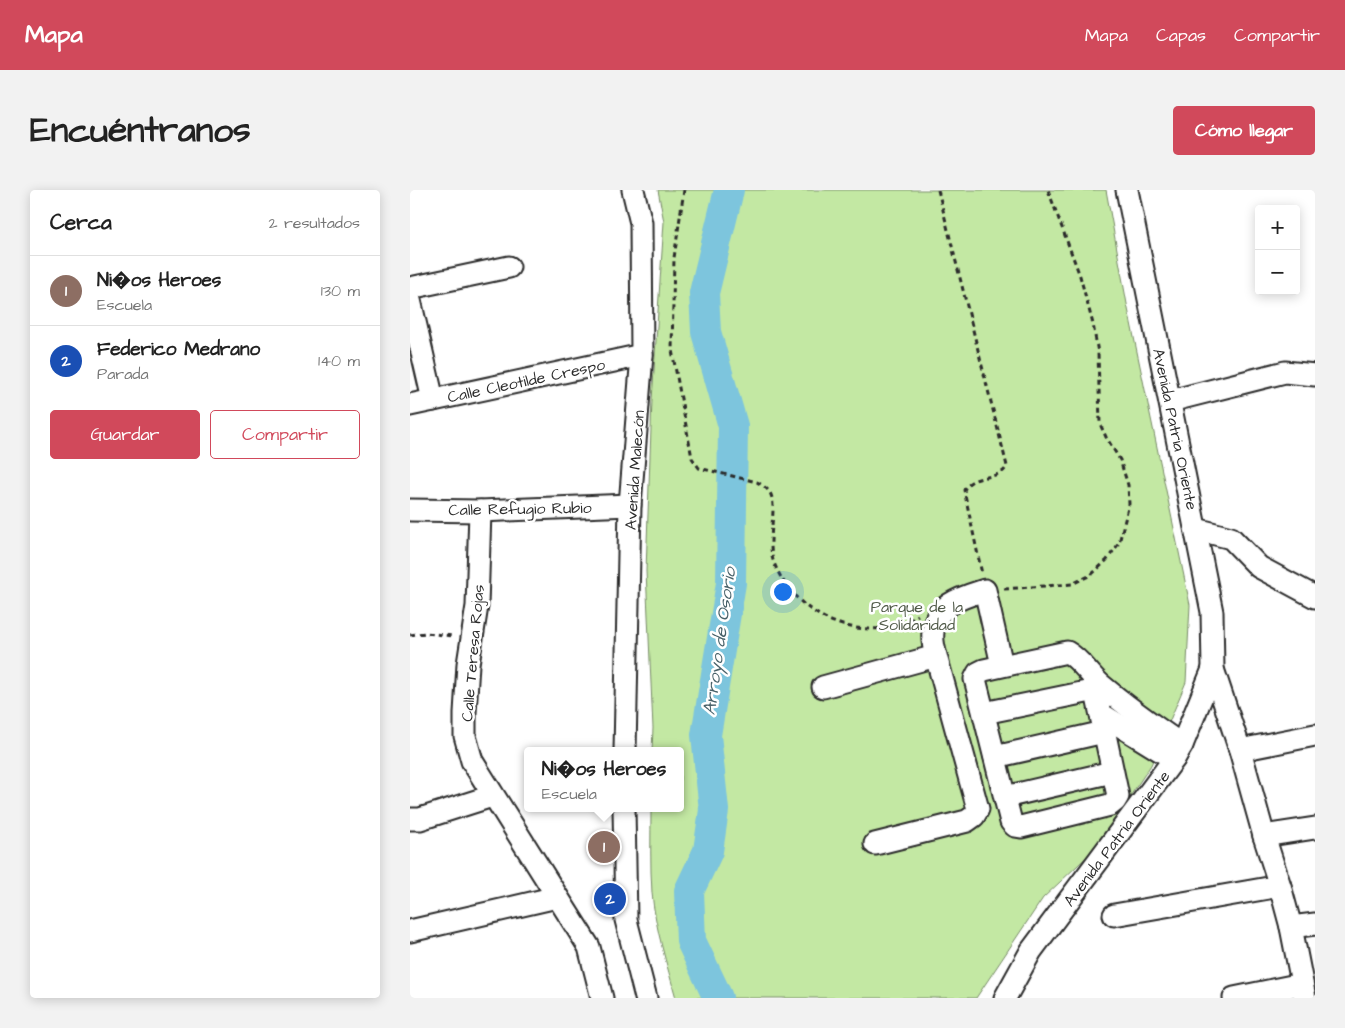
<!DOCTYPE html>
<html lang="es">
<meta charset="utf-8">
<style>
:root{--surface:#fff;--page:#f2f2f2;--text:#222;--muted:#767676;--line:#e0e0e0;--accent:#d1495b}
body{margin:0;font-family:"Architects Daughter",sans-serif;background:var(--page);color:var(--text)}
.controls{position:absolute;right:15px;top:15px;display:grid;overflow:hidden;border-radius:5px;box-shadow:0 2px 12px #0003}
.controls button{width:45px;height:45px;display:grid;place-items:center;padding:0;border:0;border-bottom:1px solid var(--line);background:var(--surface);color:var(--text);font:25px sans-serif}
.you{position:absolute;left:372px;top:401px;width:18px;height:18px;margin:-12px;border:4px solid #fff;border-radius:50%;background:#1a73e8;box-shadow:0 0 0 8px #1a73e833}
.badge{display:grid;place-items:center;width:32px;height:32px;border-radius:50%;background:var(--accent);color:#fff;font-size:16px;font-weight:700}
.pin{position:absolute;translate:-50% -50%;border:2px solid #fff;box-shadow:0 1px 5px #0006}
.popup{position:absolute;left:114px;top:557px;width:160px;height:65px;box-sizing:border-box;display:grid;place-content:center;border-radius:5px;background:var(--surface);filter:drop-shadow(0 1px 4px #0005);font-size:16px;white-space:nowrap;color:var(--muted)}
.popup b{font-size:19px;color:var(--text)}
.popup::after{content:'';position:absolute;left:50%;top:100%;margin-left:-10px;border:10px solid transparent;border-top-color:var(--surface)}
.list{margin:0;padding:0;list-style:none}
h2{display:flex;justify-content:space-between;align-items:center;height:65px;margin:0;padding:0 20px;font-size:21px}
h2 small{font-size:16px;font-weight:400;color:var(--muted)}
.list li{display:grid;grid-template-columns:32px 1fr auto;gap:15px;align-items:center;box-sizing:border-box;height:70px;padding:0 20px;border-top:1px solid var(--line)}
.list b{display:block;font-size:19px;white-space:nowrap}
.list p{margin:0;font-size:16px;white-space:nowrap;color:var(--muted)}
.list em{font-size:16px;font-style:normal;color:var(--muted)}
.actions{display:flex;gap:10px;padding:15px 20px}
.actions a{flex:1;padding:11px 0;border:1px solid var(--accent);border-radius:5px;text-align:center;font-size:18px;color:var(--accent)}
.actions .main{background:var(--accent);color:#fff}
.map{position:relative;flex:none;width:905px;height:808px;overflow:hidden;border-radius:5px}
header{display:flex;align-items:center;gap:30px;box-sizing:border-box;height:70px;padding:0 25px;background:var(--accent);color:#fff}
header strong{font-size:24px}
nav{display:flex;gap:28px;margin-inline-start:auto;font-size:18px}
.intro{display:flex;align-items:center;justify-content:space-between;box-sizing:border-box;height:120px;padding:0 30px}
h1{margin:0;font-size:35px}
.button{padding:12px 22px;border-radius:5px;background:var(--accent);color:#fff;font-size:18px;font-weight:700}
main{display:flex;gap:30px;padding:0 30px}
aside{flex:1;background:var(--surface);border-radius:5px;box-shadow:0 2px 12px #0003}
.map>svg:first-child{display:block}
.green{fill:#c3e8a3;stroke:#778a67}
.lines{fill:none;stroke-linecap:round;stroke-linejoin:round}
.river{stroke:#7dc5dd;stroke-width:30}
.minor-casing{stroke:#2b2b2b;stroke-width:25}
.path{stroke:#2b2b2b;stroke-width:3;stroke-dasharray:5 4;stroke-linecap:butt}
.minor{stroke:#fff;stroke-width:21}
.labels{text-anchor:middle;stroke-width:5;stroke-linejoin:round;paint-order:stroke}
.street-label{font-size:16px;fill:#2b2b2b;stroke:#fff}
.park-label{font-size:16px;fill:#515a49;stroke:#fff}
.water-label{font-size:18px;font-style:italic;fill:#486169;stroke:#fff}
</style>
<header>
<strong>Mapa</strong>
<nav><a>Mapa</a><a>Capas</a><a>Compartir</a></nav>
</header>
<div class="intro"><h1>Encuéntranos</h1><a class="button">Cómo llegar</a></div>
<main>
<aside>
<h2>Cerca<small>2 resultados</small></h2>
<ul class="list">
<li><span class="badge" style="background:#8d6e63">1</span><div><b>Ni�os Heroes</b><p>Escuela</p></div><em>130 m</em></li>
<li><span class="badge" style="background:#1a4fb4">2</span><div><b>Federico Medrano</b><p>Parada</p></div><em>140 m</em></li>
</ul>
<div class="actions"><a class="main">Guardar</a><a>Compartir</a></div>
</aside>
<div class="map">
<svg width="905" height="808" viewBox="0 0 905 808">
<rect width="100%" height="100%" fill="#fff"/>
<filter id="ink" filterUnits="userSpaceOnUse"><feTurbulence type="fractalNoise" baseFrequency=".02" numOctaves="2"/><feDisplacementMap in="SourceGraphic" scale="10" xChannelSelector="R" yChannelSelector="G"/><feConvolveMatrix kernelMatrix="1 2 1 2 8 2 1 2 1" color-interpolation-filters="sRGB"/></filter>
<g filter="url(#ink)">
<path class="green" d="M 248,0 L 696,0 L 717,114 L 780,415 L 776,492 L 741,575 L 684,660 L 633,708 L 566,808 L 266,808 C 257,775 245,737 242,703 C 240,675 241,647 241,618 L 270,618 L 270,561 L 242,561 L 243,538 L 236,381 L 242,210 L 254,32 Z"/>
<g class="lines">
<polyline class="river" points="308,808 281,751 279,701 298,661 304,620 296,545 321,393 323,236 296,142 294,103 319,0"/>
<defs>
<g id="minor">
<polyline points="717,0 802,422 803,479 830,560 854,646 870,696 881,737 895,808"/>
<polyline points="0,98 99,77"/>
<polyline points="0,110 23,210"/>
<polyline points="760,211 875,182 905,185"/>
<polyline points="0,215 232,165"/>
<polyline points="0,320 70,321 220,315"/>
<polyline points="70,321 67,416 58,474 55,523 55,546 62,571 179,757 192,808"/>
<polyline points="786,339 821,348 849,377 905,407"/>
<path d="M 683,488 L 708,606 L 705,611 L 700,615 L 611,637 L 605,636 L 601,632 L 565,489 L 568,483 L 574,480 L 657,462 C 670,469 679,484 690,494 C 716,516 744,536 772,555"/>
<polyline points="413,497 526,466"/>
<polyline points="574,523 686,500"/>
<polyline points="691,524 764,569"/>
<polyline points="830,560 905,545"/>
<polyline points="215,561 220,315 232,165 231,33 223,0"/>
<polyline points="585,567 694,542"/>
<polyline points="595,607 702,582"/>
<polyline points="214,618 216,730 236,808"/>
<polyline points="0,629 10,629 82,606"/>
<polyline points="854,646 905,638"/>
<path d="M 465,654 L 557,631 L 564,626 L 568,619 L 526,466 C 524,459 522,450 523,442 C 525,414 553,407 575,400 L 592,475"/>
<polyline points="704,725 870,696"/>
<polyline points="881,737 905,734"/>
<polyline points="0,741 147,707"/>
<polyline points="595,808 621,761 764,569 772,555 803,479"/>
<polyline points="824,808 892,794"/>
</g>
</defs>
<use href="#minor" class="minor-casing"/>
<g class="path">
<path d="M 274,0 L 264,68 L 262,160 L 282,268 L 289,278 L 347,292 C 352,295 359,299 361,305 C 367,318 357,351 363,370 C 383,427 454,459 508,425"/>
<path d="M 528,0 L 597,276 C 590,292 562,282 554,300 L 572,384"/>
<polyline points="594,399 662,394 681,385 697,370 709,353 719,314 718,295 710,270 696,247 690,234 688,163 683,134 670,86 638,0"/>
<polyline points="0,445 15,443 44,446"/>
</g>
<use href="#minor" class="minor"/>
</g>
</g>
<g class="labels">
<g class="street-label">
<text transform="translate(116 190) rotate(-12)" y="6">Calle Cleotilde Crespo</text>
<text transform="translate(766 239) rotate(78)" y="6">Avenida Patria Oriente</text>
<text transform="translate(224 280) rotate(-86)" y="6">Avenida Malecón</text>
<text transform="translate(110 318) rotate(-1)" y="6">Calle Refugio Rubio</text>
<text transform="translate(62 463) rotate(-85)" y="6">Calle Teresa Rojas</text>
<text transform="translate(706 648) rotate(-53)" y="6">Avenida Patria Oriente</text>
</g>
<g class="park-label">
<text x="507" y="422">Parque de la<tspan x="507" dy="18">Solidaridad</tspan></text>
</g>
<g class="water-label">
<text transform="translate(309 451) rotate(-82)" y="6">Arroyo de Osorio</text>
</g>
</g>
</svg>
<div class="controls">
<button>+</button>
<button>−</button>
</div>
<div class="you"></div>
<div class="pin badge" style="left:194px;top:657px;background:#8d6e63">1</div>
<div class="popup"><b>Ni�os Heroes</b>Escuela</div>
<div class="pin badge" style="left:200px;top:709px;background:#1a4fb4">2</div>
</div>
</main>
